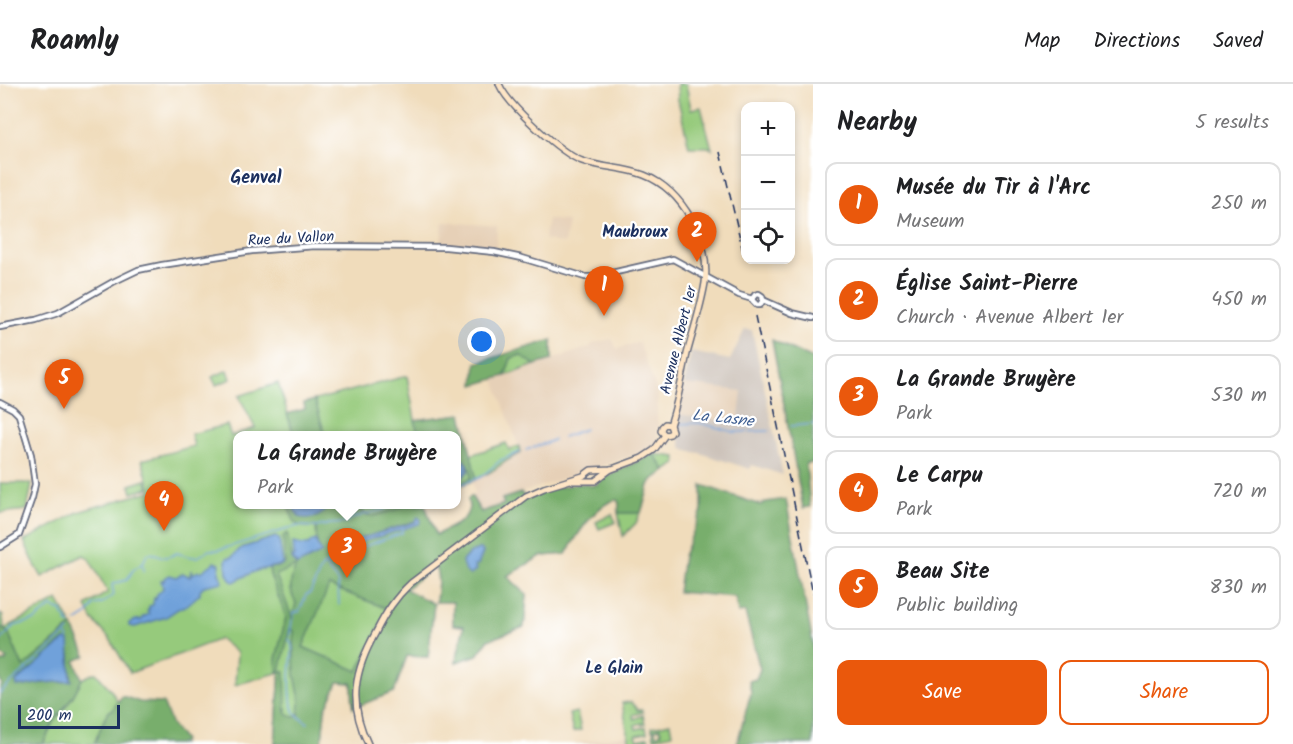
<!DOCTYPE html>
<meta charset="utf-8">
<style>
:root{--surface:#fff;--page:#f2f2f2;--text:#202124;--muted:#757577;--line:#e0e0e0;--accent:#ea580c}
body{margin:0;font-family:Kalam,sans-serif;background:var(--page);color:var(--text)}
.controls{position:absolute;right:18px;top:18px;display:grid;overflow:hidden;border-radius:12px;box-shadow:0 3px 9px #0003}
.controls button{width:54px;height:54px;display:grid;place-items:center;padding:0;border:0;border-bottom:2px solid var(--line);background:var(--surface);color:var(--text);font:30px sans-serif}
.scale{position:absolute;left:18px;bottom:15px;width:102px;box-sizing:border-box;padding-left:6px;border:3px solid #1b2f5e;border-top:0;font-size:16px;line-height:21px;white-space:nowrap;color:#1b2f5e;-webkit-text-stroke:4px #fff;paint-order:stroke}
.you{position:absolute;left:482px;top:258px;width:21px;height:21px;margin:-15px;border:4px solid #fff;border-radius:50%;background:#1a73e8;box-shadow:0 0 0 9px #1a73e833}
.badge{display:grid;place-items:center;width:39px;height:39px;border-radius:50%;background:var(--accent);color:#fff;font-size:20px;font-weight:700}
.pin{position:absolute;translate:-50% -50px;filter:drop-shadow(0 2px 3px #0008)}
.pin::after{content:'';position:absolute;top:32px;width:21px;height:18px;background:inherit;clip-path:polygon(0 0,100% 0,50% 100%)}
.popup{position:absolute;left:233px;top:347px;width:228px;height:78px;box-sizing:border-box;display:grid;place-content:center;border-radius:12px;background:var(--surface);filter:drop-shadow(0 2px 4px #0005);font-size:20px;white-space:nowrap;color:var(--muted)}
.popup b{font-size:22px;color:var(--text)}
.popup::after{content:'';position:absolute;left:50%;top:100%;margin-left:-12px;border:12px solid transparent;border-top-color:var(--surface)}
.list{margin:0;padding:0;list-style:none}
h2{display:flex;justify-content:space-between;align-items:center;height:78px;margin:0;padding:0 24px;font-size:26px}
h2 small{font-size:20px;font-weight:400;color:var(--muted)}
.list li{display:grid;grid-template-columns:39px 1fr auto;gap:18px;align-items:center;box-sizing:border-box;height:84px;margin:0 12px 12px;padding:0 12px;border:2px solid var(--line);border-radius:12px}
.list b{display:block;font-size:22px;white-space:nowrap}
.list p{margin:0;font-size:20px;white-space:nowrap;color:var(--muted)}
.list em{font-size:20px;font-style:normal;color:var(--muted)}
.actions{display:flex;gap:12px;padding:18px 24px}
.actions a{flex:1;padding:14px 0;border:2px solid var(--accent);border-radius:12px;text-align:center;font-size:21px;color:var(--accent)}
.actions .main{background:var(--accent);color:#fff}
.icon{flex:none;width:33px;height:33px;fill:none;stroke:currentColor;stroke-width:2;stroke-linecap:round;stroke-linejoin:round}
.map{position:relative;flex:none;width:813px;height:660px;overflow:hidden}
header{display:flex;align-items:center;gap:36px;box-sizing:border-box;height:84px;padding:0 30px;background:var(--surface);border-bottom:2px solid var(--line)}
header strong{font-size:28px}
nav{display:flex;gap:33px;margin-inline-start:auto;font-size:21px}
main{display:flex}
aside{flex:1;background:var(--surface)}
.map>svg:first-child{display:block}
.built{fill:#e6d0b7}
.industrial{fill:#ccc2b9}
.green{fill:#96ca7c;stroke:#587c6d;stroke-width:1.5}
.forest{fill:#78ae6c;stroke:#4a6e65;stroke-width:1.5;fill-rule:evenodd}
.water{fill:#70a1da;stroke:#46689c;stroke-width:1.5}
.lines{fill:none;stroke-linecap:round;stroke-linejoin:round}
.stream{stroke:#70a1da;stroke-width:1.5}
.tertiary-casing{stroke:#666c7f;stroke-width:8}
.secondary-casing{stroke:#666c7f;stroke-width:8}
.tertiary{stroke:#fff;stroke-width:4.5}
.secondary{stroke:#fee5c5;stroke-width:5}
.rail{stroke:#1b2f5e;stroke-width:1.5;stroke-dasharray:9 4.5;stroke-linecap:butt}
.labels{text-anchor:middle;stroke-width:4.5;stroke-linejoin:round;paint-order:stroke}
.street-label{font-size:15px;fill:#1b2f5e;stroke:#fff}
.neighbourhood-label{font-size:16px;font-weight:bold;fill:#1b2f5e;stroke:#fff}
.water-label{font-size:16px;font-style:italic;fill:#3d5d90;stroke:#fff}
.quarter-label{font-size:18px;font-weight:bold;fill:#1b2f5e;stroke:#fff}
</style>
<header>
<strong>Roamly</strong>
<nav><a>Map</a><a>Directions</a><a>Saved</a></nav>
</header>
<main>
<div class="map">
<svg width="813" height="660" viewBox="0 0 813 660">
<rect width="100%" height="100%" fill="#fff"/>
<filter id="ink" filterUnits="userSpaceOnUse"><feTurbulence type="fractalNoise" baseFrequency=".0167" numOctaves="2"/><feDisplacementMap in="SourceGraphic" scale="12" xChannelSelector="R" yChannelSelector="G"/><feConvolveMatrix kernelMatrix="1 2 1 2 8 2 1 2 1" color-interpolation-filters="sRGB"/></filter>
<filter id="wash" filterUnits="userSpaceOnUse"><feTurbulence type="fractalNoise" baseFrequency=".008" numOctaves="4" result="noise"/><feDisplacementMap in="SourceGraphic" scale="24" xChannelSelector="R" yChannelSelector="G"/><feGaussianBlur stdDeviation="1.35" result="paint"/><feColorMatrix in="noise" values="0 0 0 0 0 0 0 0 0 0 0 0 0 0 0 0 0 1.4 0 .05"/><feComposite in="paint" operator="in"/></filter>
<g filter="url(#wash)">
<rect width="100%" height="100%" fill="#f0dcbb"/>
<g class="built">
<polygon points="548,135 568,138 564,160 544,155"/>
<polygon points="443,138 497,142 496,164 441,159"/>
<polygon points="612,255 617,265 639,258 658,311 657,330 658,341 657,356 652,365 502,415 504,419 481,428 471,412 475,410 472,397 495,385 508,375 521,369 494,295 590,263 593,259"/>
<polygon points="684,300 742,307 738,339 677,330"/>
<polygon points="627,651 629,660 570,660"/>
</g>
<polygon class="industrial" points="745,245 752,246 783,391 752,381 750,385 700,369 687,367 682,364 676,342 677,330 738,339 742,307 684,300 691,268 730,276"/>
<g class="green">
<polygon points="677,0 686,0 691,25 701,23 712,65 708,63 689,63 678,16"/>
<polygon points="521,271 535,281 505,292 511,274"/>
<polygon points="228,286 231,295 216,301 212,293"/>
<path d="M 407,292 L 415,336 L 462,330 L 471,371 L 506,359 L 509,366 L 519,362 L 521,369 C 509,374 502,380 492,387 C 480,394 469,398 457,403 L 457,352 L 238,352 L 238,420 L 425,421 L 436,451 C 452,442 474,437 468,415 L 471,412 L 481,428 L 504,420 L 502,415 L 521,409 L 527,415 L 549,405 L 577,400 L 586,400 L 591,402 L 598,400 L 604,393 L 654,370 L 676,373 L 676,380 L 651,396 L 649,401 L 644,420 L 636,439 L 623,452 L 618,429 L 619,421 L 618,416 C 598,416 575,454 566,470 L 541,472 L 507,492 L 527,511 L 524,543 L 488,556 L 477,571 L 456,578 L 464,542 L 453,541 L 453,518 L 436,518 C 437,506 440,493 435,482 L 405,505 L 434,520 L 428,573 L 407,572 L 394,608 L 353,624 L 352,599 L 338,598 L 325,626 L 323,647 L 321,660 L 275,660 L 280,588 L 235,601 L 237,569 L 220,555 L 130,589 L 110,555 L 92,535 L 86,522 L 108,508 L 89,475 L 84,471 L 42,493 L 35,481 L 24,457 L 78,428 L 151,407 L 142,376 L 194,362 L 191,350 L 227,341 L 231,352 L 255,344 L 239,312 L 278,299 L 288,330 L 306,325 L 304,319 Z"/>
<polygon points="146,396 149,404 132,409 130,401"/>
<polygon points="0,399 25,399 32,400 27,426 0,429"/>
<polygon points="612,430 616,438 599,445 596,438"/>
<polygon points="58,516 73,543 70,544 23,584 8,548 0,543 0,530 3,532 4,545"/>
<polygon points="94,589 96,589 111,606 118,618 113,625 107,629 94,660 43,660 54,638 73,612 82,595"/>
<polygon points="631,618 637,624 637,626 642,626 643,628 633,631 634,635 643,631 645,640 642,641 642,639 635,641 636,645 646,643 647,649 636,651 638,656 648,653 649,656 644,657 644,659 630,660 622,619"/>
<polygon points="577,628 581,646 573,648 569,630"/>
<polygon points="670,639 672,650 654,654 653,649 655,647 656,651 661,649 660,644 652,646 652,643"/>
</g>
<g class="forest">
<polygon points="552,256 552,276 535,281 520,271 511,274 505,292 474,301 476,279"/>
<polygon points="772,256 813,275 813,379 806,379 810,423 803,424"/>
<polygon points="315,316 325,351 294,351 287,330 305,325 304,319"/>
<path d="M 462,330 L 475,389 L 475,396 L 457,403 L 457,397 L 462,398 L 471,394 C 472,389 470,385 468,380 L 458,377 L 457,378 L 457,352 L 418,351 L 415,336 Z"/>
<path d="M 654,370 L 666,387 L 652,396 L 649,401 L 641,429 L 618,429 L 619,421 L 618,416 C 598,416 575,454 566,470 L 541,472 L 507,492 L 527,511 L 524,543 L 488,556 L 477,571 L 456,578 L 464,542 L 453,541 L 453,518 L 436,518 C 437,506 440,493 435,482 L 405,505 L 434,520 L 428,573 L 407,572 L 394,608 L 353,624 L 352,599 L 338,598 L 325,626 L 323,647 L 321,660 L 275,660 L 280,588 L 277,588 L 276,575 L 286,533 L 270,491 L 269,483 L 277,483 L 285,479 L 283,452 L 287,449 L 292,475 L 297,481 L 317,460 L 316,443 C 292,444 297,441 288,423 L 288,421 L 321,421 L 316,424 L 303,421 L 294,425 L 325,424 L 323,421 L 341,421 L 345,423 L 346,426 L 353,429 L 359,423 L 365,430 L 373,432 L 397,425 L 406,421 L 425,421 L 436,451 C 452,442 474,437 468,415 L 471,412 L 481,428 L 504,420 L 502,415 L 521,409 L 527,415 L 549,405 L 577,400 L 586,400 L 591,402 L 598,400 L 604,393 ZM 416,437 L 418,440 L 328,468 L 334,463 ZM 474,468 L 483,469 L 478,480 L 474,482 L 476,485 L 462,477 L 468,471 ZM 296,482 C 290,496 288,506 296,519 L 292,534 L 276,491 ZM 329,502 L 388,525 L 358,587 L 303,563 ZM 290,545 L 294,547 L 293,558 L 295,591 L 300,616 L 299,632 L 293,633 L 286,628 L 285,588 L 280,587 Z"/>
<polygon points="702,401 760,421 766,418 786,415 813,560 813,660 737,660 751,608 749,597 756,595 760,585 745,528 738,529 735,513 678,508 683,472 702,427"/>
<path d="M 0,543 L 8,548 L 23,583 L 70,544 L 73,543 L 86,572 L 75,577 L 82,595 L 73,612 L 54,638 L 43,660 L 0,660 L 0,604 L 2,601 L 0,596 L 0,578 L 5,578 L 7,575 L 0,570 ZM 55,564 L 70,571 L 70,584 L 72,597 L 40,599 L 24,602 L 37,581 Z"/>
<polygon points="122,612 140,618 163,619 172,641 184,657 182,660 94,660 107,629 113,625"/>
</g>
<g class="water">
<polygon points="463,376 468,380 468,387 463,393 457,394 457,378"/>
<path d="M 295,421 L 316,424 L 323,421 L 325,426 C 319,434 310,435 300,433 L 294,425 Z"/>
<polygon points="418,433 421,436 419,440 329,468 327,467 334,463 416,438 417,434"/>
<path d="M 275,453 L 279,454 L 283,480 C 278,483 274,482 268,484 C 256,486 244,492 234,498 L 231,497 L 227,489 L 226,477 L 227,474 L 232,473 L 241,464 Z"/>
<polygon points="316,456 317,460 322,469 297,481 292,475 294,472 293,459 302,461 309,461 310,458"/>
<path d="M 478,465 L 481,465 L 483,468 L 478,481 L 474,482 L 476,485 L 475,487 L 470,491 C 465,488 463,483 462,477 L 468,471 Z"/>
<polygon points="215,478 220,480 219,489 223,498 204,502 200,506 200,510 187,521 178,525 166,533 135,543 129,542 129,539 136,536 142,536 143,533 149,530 147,527 149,526 149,522 153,521 154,514 156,515 157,510 161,507 163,504 161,496 164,497 164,494 170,491 176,493 183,489 190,493 191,486 192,490 199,487 201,488"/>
<polygon points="65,556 69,557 71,597 40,599 24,602 17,602 16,598 18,596"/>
</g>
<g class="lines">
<g class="stream">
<polyline points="675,340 700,339 734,348 768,347"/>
<polyline points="791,342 813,340"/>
<polyline points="563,353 585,345"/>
<polyline points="526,366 554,356"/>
<polyline points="457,402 481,393 501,376 520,368"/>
<polyline points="142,481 144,485 143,487"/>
<polyline points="325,482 338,498 339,521"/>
<polyline points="293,534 294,529 296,528 299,528 306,511 310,509 322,483 346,469 402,449 402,444"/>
<path d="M 292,536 L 289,555 C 294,562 292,570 291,579 C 290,589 289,618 294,627 C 297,632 303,636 308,639"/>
<path d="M 76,538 L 87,531 L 94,521 L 102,519 L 114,511 L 112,501 L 115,499 L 127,496 L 133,486 L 143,479 L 147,470 C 162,467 158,479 177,469 C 193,473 195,477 209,466 L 218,466 L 298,442 L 316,443 L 330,440 L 345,439 L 351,435 L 365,430 L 382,426 L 396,420"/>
<polyline points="66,551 68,553 68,556"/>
<polyline points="0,557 14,542 35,536 51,523 62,527 63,532 67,535 67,539 71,540"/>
<polyline points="0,609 69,547"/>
</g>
</g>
</g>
<g filter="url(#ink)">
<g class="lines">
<defs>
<g id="tertiary">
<polyline points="752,215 753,217 757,221 760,221 763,216"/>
<polyline points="752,215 755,211 759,210 762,212 763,216"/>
<polyline points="763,216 792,229 813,234"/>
<polyline points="0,243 36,236 58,229 113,198 138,186 162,181 252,167 315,162 446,163 494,168 522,174 585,193 594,193 673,175 739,211 752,215"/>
<polyline points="0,318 13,325 19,331 31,371 35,400 32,414 19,451 0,463"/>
</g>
<g id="secondary">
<path d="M 499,0 C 508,21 560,69 582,77 C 602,84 624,83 644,91 C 683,106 711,158 705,199 C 701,223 693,247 687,270 C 682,293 678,318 670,341 L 672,347 L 670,350 L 665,351"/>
<polyline points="665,351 661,347 662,343 665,340 670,341"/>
<polyline points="573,397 595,397 611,385"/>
<path d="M 368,660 C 348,619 354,587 376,548 C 386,528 395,514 411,499 L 526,412 L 544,404 L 583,392 L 591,386 L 612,385 L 642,374 L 654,366 L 665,351"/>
</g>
</defs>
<use href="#tertiary" class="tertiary-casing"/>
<use href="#secondary" class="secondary-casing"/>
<use href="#tertiary" class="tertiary"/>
<use href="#secondary" class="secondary"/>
<g class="rail">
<polyline points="720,68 744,172"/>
<polyline points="755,232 813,510"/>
</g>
</g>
</g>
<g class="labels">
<g class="street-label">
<text transform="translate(291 154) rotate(-3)" y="5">Rue du Vallon</text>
<text transform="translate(678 256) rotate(-76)" y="5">Avenue Albert 1er</text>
</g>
<g class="neighbourhood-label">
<text x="635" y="153">Maubroux</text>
<text x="614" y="589">Le Glain</text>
</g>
<g class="water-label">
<text transform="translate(723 333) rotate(6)" y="6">La Lasne</text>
</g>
<g class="quarter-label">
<text x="256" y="99">Genval</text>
</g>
</g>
</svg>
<div class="controls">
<button>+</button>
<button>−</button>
<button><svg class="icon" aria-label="locate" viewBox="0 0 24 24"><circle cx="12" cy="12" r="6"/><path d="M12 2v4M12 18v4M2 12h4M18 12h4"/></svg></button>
</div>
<div class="scale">200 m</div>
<div class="you"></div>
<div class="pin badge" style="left:604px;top:232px">1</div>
<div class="pin badge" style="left:697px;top:178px">2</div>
<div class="pin badge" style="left:347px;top:494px">3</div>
<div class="popup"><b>La Grande Bruyère</b>Park</div>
<div class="pin badge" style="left:164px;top:447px">4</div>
<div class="pin badge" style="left:64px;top:325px">5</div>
</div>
<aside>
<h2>Nearby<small>5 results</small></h2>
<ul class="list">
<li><span class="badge">1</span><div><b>Musée du Tir à l'Arc</b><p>Museum</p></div><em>250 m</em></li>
<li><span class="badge">2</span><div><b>Église Saint-Pierre</b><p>Church · Avenue Albert 1er</p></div><em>450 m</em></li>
<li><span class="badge">3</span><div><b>La Grande Bruyère</b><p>Park</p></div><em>530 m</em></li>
<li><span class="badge">4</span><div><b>Le Carpu</b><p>Park</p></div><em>720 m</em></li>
<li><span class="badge">5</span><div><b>Beau Site</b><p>Public building</p></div><em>830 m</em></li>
</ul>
<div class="actions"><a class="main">Save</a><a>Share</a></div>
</aside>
</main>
